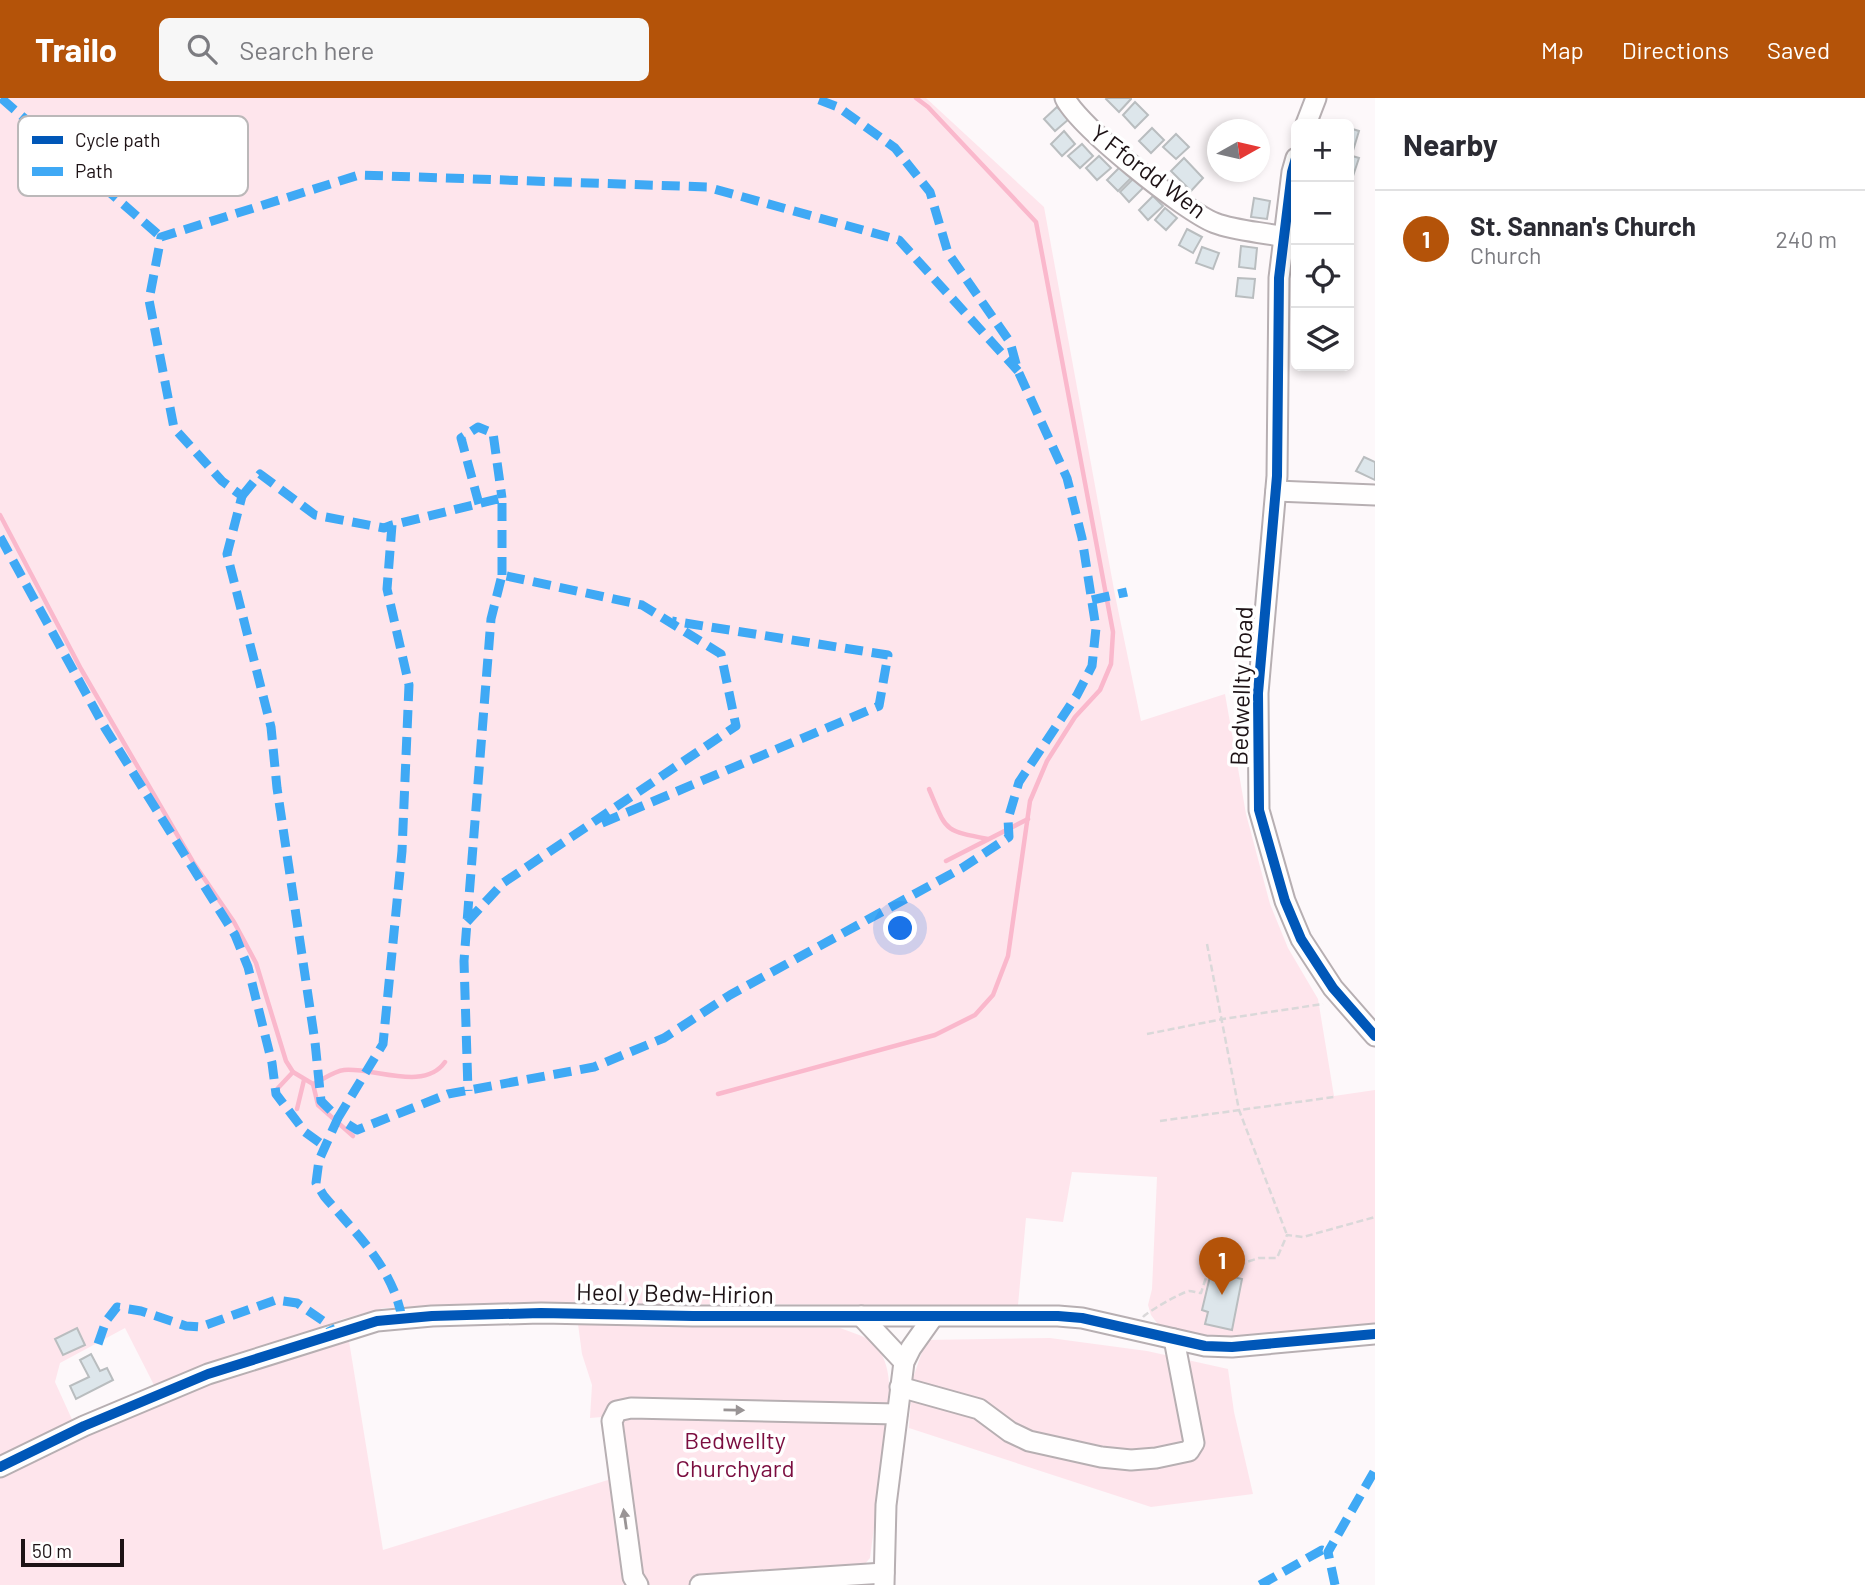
<!DOCTYPE html>
<meta charset="utf-8">
<style>
:root{--surface:#fff;--page:#f7f7f7;--text:#2b2b33;--muted:#7c7c81;--line:#e1e1e2;--accent:#b45309}
body{margin:0;font-family:Barlow,sans-serif;background:var(--page);color:var(--text)}
.controls{position:absolute;right:21px;top:21px;display:grid;overflow:hidden;border-radius:10px;box-shadow:0 4px 10px #0003}
.controls button{width:63px;height:63px;display:grid;place-items:center;padding:0;border:0;border-bottom:2px solid var(--line);background:var(--surface);color:var(--text);font:35px sans-serif}
.compass{position:absolute;left:1207px;top:21px;width:63px;height:63px;border-radius:50%;background:var(--surface);box-shadow:0 4px 10px #0003;rotate:82deg}
.scale{position:absolute;left:21px;bottom:18px;width:103px;box-sizing:border-box;padding-left:7px;border:4px solid #1d1215;border-top:0;font-size:19px;line-height:24px;white-space:nowrap;color:#1d1215;-webkit-text-stroke:5px #fff;paint-order:stroke}
.you{position:absolute;left:901px;top:831px;width:24px;height:24px;margin:-18px;border:5px solid #fff;border-radius:50%;background:#1a73e8;box-shadow:0 0 0 10px #1a73e833}
.badge{display:grid;place-items:center;width:46px;height:46px;border-radius:50%;background:var(--accent);color:#fff;font-size:23px;font-weight:700}
.pin{position:absolute;translate:-50% -58px;filter:drop-shadow(0 2px 4px #0008)}
.pin::after{content:'';position:absolute;top:37px;width:24px;height:21px;background:inherit;clip-path:polygon(0 0,100% 0,50% 100%)}
.list{margin:0;padding:0;list-style:none}
h2{display:flex;justify-content:space-between;align-items:center;height:91px;margin:0;padding:0 28px;font-size:30px}
h2 small{font-size:23px;font-weight:400;color:var(--muted)}
.list li{display:grid;grid-template-columns:46px 1fr auto;gap:21px;align-items:center;box-sizing:border-box;height:98px;padding:0 28px;border-top:2px solid var(--line)}
.list b{display:block;font-size:26px;white-space:nowrap}
.list p{margin:0;font-size:23px;white-space:nowrap;color:var(--muted)}
.list em{font-size:23px;font-style:normal;color:var(--muted)}
.icon{flex:none;width:38px;height:38px;fill:none;stroke:currentColor;stroke-width:2;stroke-linecap:round;stroke-linejoin:round}
.map{position:relative;flex:none;width:1375px;height:1487px;overflow:hidden}
header{display:flex;align-items:center;gap:42px;box-sizing:border-box;height:98px;padding:0 35px;background:var(--accent);color:#fff}
header strong{font-size:33px}
nav{display:flex;gap:38px;margin-inline-start:auto;font-size:24px}
.search{width:490px;height:63px;background:var(--page);display:flex;align-items:center;gap:18px;box-sizing:border-box;padding:0 24px;border-radius:10px;color:var(--muted);font-size:26px}
main{display:flex}
aside{flex:1;background:var(--surface)}
.map>svg:first-child{display:block}
.green{fill:#fee5ec}
.lines{fill:none;stroke-linecap:round;stroke-linejoin:round}
.stream{stroke:#fab8cc;stroke-width:4.5}
.building{fill:#dde6eb;stroke:#b9bdbf;stroke-width:2}
.minor-casing{stroke:#b7afb2;stroke-width:23}
.path{stroke:#dad8d9;stroke-width:2.5;stroke-dasharray:7 3.5;stroke-linecap:butt}
.minor{stroke:#fffefe;stroke-width:19}
.quiet{stroke:#3fa9f5;stroke-width:9;stroke-dasharray:18 9;stroke-linecap:butt}
.cycleway-casing{stroke:#fff;stroke-width:15}
.cycleway{stroke:#0057b8;stroke-width:10}
.oneway{fill:#999495}
.labels{text-anchor:middle;stroke-width:7;stroke-linejoin:round;paint-order:stroke}
.street-label{font-size:24px;fill:#1d1215;stroke:#fff}
.park-label{font-size:24px;fill:#7b0e40;stroke:#fff}
.key{fill:#fff;stroke:#bbb8b9;stroke-width:2}
.key-label{font-size:19px;fill:#1d1215}
</style>
<header>
<strong>Trailo</strong>
<div class="search"><svg class="icon" aria-label="search" viewBox="0 0 24 24"><circle cx="10" cy="10" r="6"/><path d="M15 15l6 6"/></svg>Search here</div>
<nav><a>Map</a><a>Directions</a><a>Saved</a></nav>
</header>
<main>
<div class="map">
<svg width="1375" height="1487" viewBox="0 0 1375 1487">
<rect width="100%" height="100%" fill="#fdf8fa"/>
<g class="green">
<polygon points="0,0 926,0 1044,109 1115,497 1141,623 1225,596 1246,716 1270,806 1288,850 1318,901 1334,998 1375,992 1375,1229 1217,1241 1160,1229 1151,1217 1148,1207 1152,1191 1157,1079 1072,1074 1063,1124 1026,1120 1018,1207 488,1206 384,1210 343,1221 155,1289 125,1230 60,1265 55,1284 75,1328 0,1362"/>
<path d="M 593,1225 L 840,1230 C 848,1233 858,1236 866,1240 C 887,1251 892,1283 888,1305 L 880,1311 L 885,1321 L 886,1337 L 870,1460 L 863,1468 L 862,1477 L 868,1487 L 0,1487 L 0,1377 L 128,1315 L 252,1269 L 340,1243 L 349,1243 L 383,1452 L 608,1382 L 602,1319 L 590,1320 L 592,1287 L 582,1256 L 578,1226 Z"/>
<polygon points="1050,1240 1147,1253 1228,1271 1234,1314 1253,1396 1151,1409 909,1330 912,1283 926,1242"/>
</g>
<g class="lines">
<g class="stream">
<path d="M 0,417 L 81,571 L 193,764 L 234,824 L 256,865 L 286,963 L 293,974 L 313,986 C 322,982 334,973 344,972 C 374,969 424,994 445,964"/>
<path d="M 929,691 C 947,733 942,732 988,741"/>
<polyline points="946,763 1028,721"/>
<polyline points="313,986 318,1007 353,1038"/>
<polyline points="278,990 293,974"/>
<polyline points="718,996 935,937 975,917 993,897 1008,858 1030,703 1047,663 1075,619 1100,592 1111,566 1113,534 1036,124 928,9 916,0"/>
<polyline points="297,1011 304,982"/>
</g>
</g>
<g class="building">
<polygon points="1107,0 1131,0 1131,1 1119,14 1106,1"/>
<polygon points="1135,4 1148,17 1135,30 1123,17"/>
<polygon points="1057,9 1069,21 1055,33 1044,21"/>
<polygon points="1152,30 1164,42 1151,55 1139,43"/>
<polygon points="1349,30 1359,33 1352,56 1349,55"/>
<polygon points="1064,33 1075,46 1062,58 1051,46"/>
<polygon points="1176,36 1189,49 1176,61 1163,49"/>
<polygon points="1082,46 1093,58 1080,70 1068,58"/>
<polygon points="1349,57 1359,60 1350,87 1349,87"/>
<polygon points="1099,58 1111,70 1097,82 1086,70"/>
<polygon points="1184,60 1203,80 1191,93 1171,73"/>
<polygon points="1122,67 1133,78 1118,93 1107,82"/>
<polygon points="1135,79 1144,89 1129,104 1120,94"/>
<polygon points="1153,98 1163,108 1148,122 1139,112"/>
<polygon points="1254,100 1270,103 1267,121 1251,119"/>
<polygon points="1165,110 1177,120 1166,132 1155,122"/>
<polygon points="1187,131 1202,139 1193,155 1179,147"/>
<polygon points="1241,148 1257,150 1255,171 1239,169"/>
<polygon points="1202,149 1219,155 1213,171 1196,165"/>
<polygon points="1238,180 1255,181 1253,200 1236,198"/>
<polygon points="1364,359 1375,364 1375,382 1356,373"/>
<polygon points="1211,1164 1231,1169 1229,1178 1242,1181 1232,1232 1205,1226 1208,1214 1202,1212 1213,1166"/>
<polygon points="77,1230 85,1247 63,1257 55,1241"/>
<polygon points="91,1256 100,1273 107,1270 113,1282 76,1301 70,1288 89,1279 80,1262"/>
</g>
<g class="lines">
<defs>
<g id="minor">
<path d="M 1065,0 C 1078,28 1184,113 1215,125 C 1236,133 1262,134 1284,139"/>
<polyline points="1306,26 1316,0"/>
<polyline points="1296,60 1292,74 1279,180 1277,378 1258,595 1259,712 1285,803 1301,841 1333,890 1375,938"/>
<polyline points="1276,393 1375,397"/>
<polyline points="861,1218 904,1264"/>
<polyline points="900,1289 979,1311 1010,1334 1029,1343 1101,1359 1131,1362 1156,1360 1189,1353 1194,1345 1174,1241"/>
<polyline points="0,1369 84,1328 208,1276 377,1223 432,1218 541,1215 693,1218 1058,1218 1082,1220 1205,1248 1232,1249 1375,1236"/>
<polyline points="638,1487 633,1479 612,1323 617,1313 631,1310 897,1316"/>
<polyline points="700,1487 884,1475"/>
<polyline points="884,1487 886,1407 904,1264 911,1250 933,1219"/>
</g>
</defs>
<use href="#minor" class="minor-casing"/>
<g class="path">
<polyline points="1207,846 1239,1012 1287,1137"/>
<polyline points="1147,936 1223,921 1323,906"/>
<polyline points="1160,1023 1334,999"/>
<path d="M 1143,1219 C 1147,1214 1182,1194 1189,1193 C 1193,1193 1197,1195 1201,1195 L 1211,1164 L 1231,1169 L 1259,1160 L 1277,1160 L 1287,1137 L 1303,1139 L 1375,1119"/>
</g>
<use href="#minor" class="minor"/>
<g class="quiet">
<polyline points="1,0 161,139"/>
<polyline points="242,398 260,376 315,417 384,430 392,427"/>
<polyline points="479,406 461,340 478,329 493,335 502,400"/>
<polyline points="0,439 105,630 235,837 248,869 272,965 276,996 305,1034 324,1048"/>
<polyline points="502,477 502,400 392,427 387,491 409,587 402,753 383,946 338,1020 321,1003 315,944 277,690 271,629 227,456 242,398 222,383 174,330 149,202 161,139 359,77 707,89 899,142 1018,273"/>
<polyline points="1092,502 1127,494"/>
<polyline points="602,725 879,608 888,557 672,523"/>
<polyline points="467,824 503,785 736,628 721,556 642,507 502,477 491,521 467,824 464,863 468,993"/>
<path d="M 402,1220 C 392,1168 357,1137 324,1098 L 316,1085 L 319,1062 L 338,1020 L 357,1032 L 448,996 L 594,969 L 664,940 L 730,897 L 962,770 L 1009,739 L 1008,721 L 1019,684 L 1077,597 L 1092,568 L 1096,530 L 1082,440 L 1067,380 L 1018,273 L 1010,244 L 948,155 L 930,94 L 895,50 L 838,9 L 814,0"/>
<polyline points="98,1246 106,1223 117,1209 141,1213 186,1228 200,1229 276,1202 297,1205 329,1227 333,1235"/>
<polyline points="1260,1487 1322,1452 1328,1454"/>
<polyline points="1335,1487 1328,1454 1375,1372"/>
</g>
<defs>
<g id="cycleway">
<polyline points="1296,60 1292,74 1279,180 1277,378 1258,595 1259,712 1285,803 1301,841 1333,890 1375,938"/>
<polyline points="0,1369 84,1328 208,1276 377,1223 432,1218 541,1215 693,1218 1058,1218 1082,1220 1205,1248 1232,1249 1375,1236"/>
</g>
</defs>
<use href="#cycleway" class="cycleway-casing"/>
<use href="#cycleway" class="cycleway"/>
</g>
<defs><path id="oneway-solid" d="M-6-.8H1V-3.2L6.5 0L1 3.2V.8H-6Z" transform="scale(1.75)"/></defs>
<g class="oneway">
<use href="#oneway-solid" transform="translate(734 1312) rotate(1)"/>
<use href="#oneway-solid" transform="translate(625 1421) rotate(-98)"/>
</g>
<g class="labels">
<g class="street-label">
<text transform="translate(1148 74) rotate(37)" y="8">Y Ffordd Wen</text>
<text transform="translate(1242 588) rotate(-88)" y="8">Bedwellty Road</text>
<text transform="translate(675 1196) rotate(1)" y="8">Heol y Bedw-Hirion</text>
</g>
<g class="park-label">
<text x="735" y="1351">Bedwellty<tspan x="735" dy="28">Churchyard</tspan></text>
</g>
</g>
<rect x="18" y="18" width="230" height="80" rx="10" class="key"/>
<rect x="32" y="38" width="31" height="8" fill="#0057b8"/>
<rect x="32" y="69" width="31" height="9" fill="#3fa9f5"/>
<g class="key-label">
<text x="75" y="49">Cycle path</text>
<text x="75" y="80">Path</text>
</g>
</svg>
<div class="controls">
<button>+</button>
<button>−</button>
<button><svg class="icon" aria-label="locate" viewBox="0 0 24 24"><circle cx="12" cy="12" r="6"/><path d="M12 2v4M12 18v4M2 12h4M18 12h4"/></svg></button>
<button><svg class="icon" aria-label="layers" viewBox="0 0 24 24"><path d="M12 4l9 5-9 5-9-5zM3 14l9 5 9-5"/></svg></button>
</div>
<svg class="compass" viewBox="-18 -18 36 36"><path d="M0-13l5 13h-10z" fill="#e53935"/><path d="M0 13l5-13h-10z" fill="#7c7c81"/></svg>
<div class="scale">50 m</div>
<div class="you"></div>
<div class="pin badge" style="left:1222px;top:1197px">1</div>
</div>
<aside>
<h2>Nearby<small></small></h2>
<ul class="list">
<li><span class="badge">1</span><div><b>St. Sannan's Church</b><p>Church</p></div><em>240 m</em></li>
</ul>
</aside>
</main>
